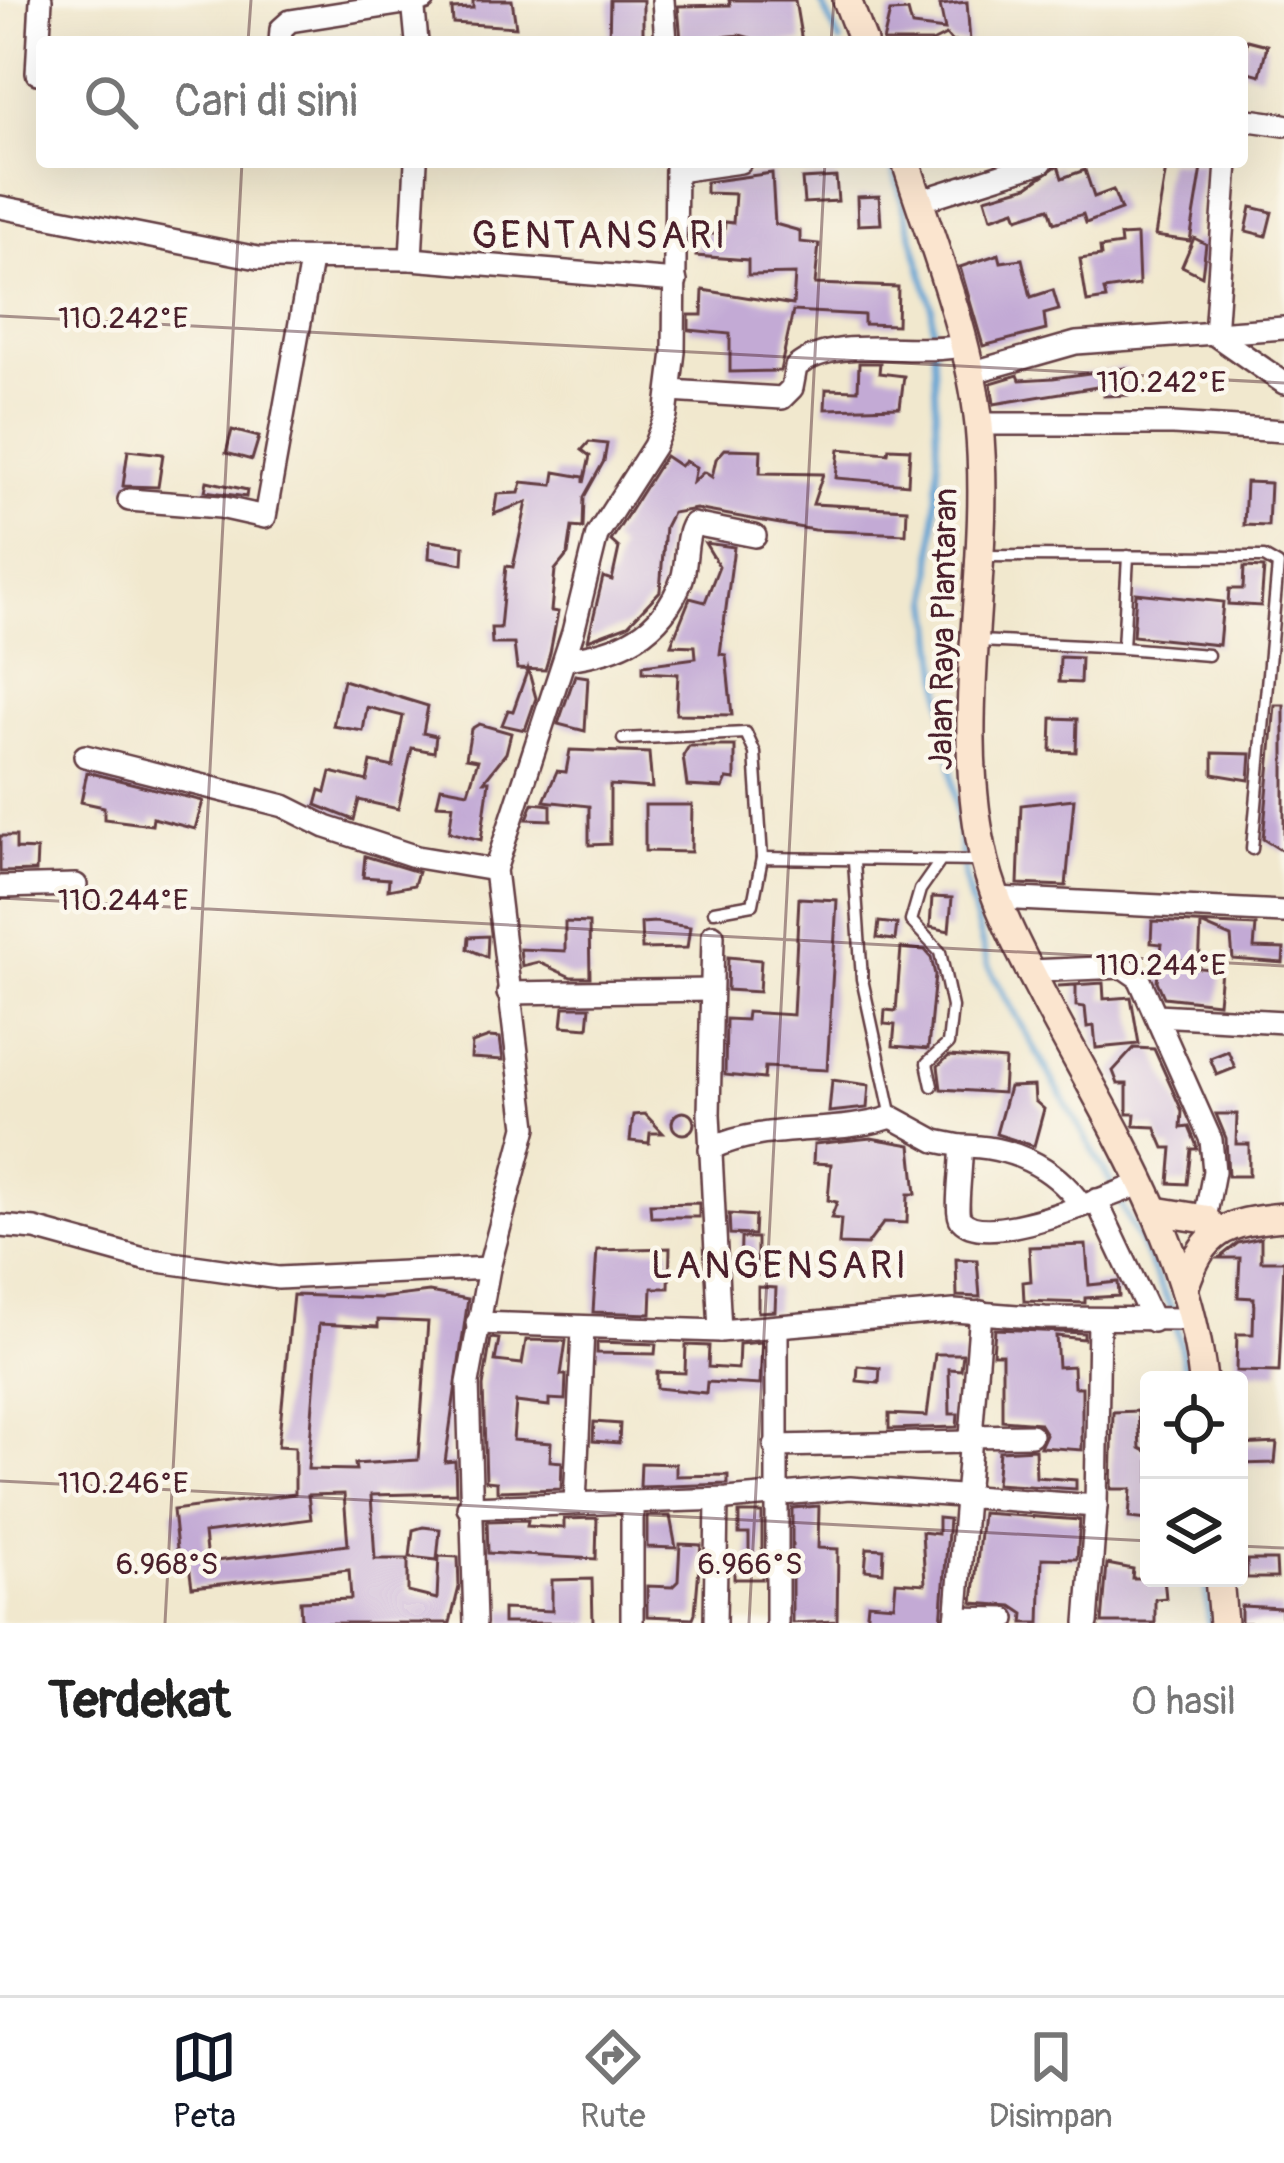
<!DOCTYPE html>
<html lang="id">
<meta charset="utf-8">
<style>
:root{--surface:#fff;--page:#f2f2f2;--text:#222;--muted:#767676;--line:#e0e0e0;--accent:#111827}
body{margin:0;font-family:Pangolin,sans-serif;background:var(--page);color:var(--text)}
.controls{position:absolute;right:36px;bottom:36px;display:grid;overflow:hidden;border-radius:12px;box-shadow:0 12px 48px #0002}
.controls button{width:108px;height:108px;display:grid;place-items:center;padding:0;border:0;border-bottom:3px solid var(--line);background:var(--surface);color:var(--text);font:60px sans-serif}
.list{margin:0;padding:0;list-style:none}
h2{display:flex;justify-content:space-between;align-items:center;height:156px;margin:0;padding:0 48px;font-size:51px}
h2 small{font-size:39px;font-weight:400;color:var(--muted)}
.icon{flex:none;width:66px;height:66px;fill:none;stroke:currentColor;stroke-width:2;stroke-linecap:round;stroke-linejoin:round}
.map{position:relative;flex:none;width:1284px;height:1623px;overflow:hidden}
.search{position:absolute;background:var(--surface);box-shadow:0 12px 48px #0002;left:36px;right:36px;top:36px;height:132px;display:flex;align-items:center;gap:30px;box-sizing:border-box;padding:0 42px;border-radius:12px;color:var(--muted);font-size:45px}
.sheet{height:372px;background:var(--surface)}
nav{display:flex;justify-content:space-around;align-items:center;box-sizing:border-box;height:168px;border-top:3px solid var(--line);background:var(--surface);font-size:33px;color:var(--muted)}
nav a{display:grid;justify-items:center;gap:6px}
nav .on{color:var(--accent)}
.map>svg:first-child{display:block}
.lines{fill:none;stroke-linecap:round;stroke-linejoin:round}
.stream{stroke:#5fa2d3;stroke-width:6}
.building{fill:#c3aad5;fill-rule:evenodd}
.lane-casing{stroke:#633d43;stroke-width:15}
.street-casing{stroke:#633d43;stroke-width:26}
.secondary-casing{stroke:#633d43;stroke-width:32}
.lane{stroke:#fff;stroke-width:10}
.street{stroke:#fff;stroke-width:21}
.secondary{stroke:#fbe5cf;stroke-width:27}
.ticks{fill:none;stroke:#4a1f2b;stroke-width:3;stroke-opacity:0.45}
.labels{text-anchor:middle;stroke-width:9;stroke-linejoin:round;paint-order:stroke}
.street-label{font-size:33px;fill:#4a1f2b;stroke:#fbf7ec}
.quarter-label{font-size:39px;letter-spacing:3px;fill:#4a1f2b;stroke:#fbf7ec}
.ticks-label{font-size:30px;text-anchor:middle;fill:#4a1f2b;stroke:#fbf7ec;stroke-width:9;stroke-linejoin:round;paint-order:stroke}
</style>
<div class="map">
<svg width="1284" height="1623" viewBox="0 0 1284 1623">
<rect width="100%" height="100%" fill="#fbf7ec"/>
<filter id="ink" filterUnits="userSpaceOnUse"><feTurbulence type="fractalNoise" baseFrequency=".00833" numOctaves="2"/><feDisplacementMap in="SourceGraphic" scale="24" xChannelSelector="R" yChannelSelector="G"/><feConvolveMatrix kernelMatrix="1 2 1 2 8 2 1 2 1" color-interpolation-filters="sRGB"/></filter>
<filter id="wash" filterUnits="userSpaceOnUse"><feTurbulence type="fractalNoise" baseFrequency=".004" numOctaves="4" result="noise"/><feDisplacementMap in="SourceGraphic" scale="48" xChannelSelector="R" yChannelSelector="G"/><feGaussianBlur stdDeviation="2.7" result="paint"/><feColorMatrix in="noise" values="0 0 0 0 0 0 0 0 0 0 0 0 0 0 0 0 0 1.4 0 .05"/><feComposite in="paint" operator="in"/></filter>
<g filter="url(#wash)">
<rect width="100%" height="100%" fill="#f1e8ce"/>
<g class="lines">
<g class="stream">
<polyline points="820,0 840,42"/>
<polyline points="891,162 932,307 938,465 931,600 965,880 988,966 1114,1188"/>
<polyline points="1119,1200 1173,1312"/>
<polyline points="1176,1325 1187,1380"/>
<polyline points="1206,1588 1209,1623"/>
</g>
</g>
<g id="blocks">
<g class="building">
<polygon points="473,0 512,0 516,27 453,23 452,9 473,8"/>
<polygon points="610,0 643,0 643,42 609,42"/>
<polygon points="729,0 795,0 802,42 765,42 740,35 681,41 678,6 730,5"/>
<polygon points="967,2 970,42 952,42 946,35 932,42 883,42 890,12 908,11 912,26 945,30 940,5"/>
<polygon points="1247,40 1267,45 1260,75 1242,70"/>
<polygon points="1167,162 1203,162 1190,241 1155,236"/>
<polygon points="1058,165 1062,178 1085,170 1094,197 1113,190 1121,210 1086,223 1083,214 1054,223 1049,208 1018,218 1015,210 991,218 985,198 1028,186"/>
<polygon points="772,173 775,224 800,231 800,242 819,244 815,284 898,287 897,325 864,324 864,315 793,311 780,371 730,372 730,334 689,330 689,315 702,315 703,290 793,305 795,274 748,275 748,260 696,256 698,233 724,235 725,222 733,223 735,194 706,193 706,182"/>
<polygon points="836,177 838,201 804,203 802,179"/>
<polygon points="879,196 881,224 858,225 857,197"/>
<polygon points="1251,207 1272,212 1266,236 1246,231"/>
<polygon points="1137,235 1139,285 1104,290 1106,299 1087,302 1080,259 1101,256 1100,248 1121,245 1120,236"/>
<polygon points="1194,238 1206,244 1202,276 1182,266"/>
<polygon points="999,254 1001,262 1022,259 1031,297 1053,290 1059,310 1044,314 1046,330 983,346 960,267"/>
<polygon points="859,363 880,363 879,373 904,376 900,407 825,409 826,389 858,390"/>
<polygon points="1126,368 1128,395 1104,396 1103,386 994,404 991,383 1018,375 1020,380 1053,378"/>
<polygon points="232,430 259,437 252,460 226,453"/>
<polygon points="589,442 607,444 604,461 584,497 583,528 572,527 568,554 555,570 551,611 558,612 550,653 545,670 517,669 514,644 492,644 491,628 500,628 506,566 513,567 527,502 494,514 497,494 519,493 522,482 553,485 555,472 584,477 584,483 590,456 582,450"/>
<polygon points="889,448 910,449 908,484 836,478 839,449 888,453"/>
<polygon points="725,449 761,450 760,473 823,474 813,504 907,509 906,534 814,530 696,509 672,513 665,527 660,591 628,625 588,640 603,577 612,580 619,548 611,541 665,456 680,466 685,461 696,467 693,482 704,472 712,477 716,459"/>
<polygon points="128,450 163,454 158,487 123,486"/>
<polygon points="207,481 247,490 246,497 205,491"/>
<polygon points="1246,482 1270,483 1268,526 1244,525"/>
<polygon points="430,541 464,546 463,564 429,558"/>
<polygon points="705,543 734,547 720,654 726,655 732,715 676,714 678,674 643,672 643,665 696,658 695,646 671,645 690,598 705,602 719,566"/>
<polygon points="1244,567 1264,568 1261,606 1228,604 1229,589 1243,589"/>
<polygon points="1136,593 1223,602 1219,645 1133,636"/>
<polygon points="1060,657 1081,658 1080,683 1059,682"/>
<polygon points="528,669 536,698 525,730 502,725 508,710 513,711"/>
<polygon points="575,675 588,677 585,731 558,724"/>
<polygon points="343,680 428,706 423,733 436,736 434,752 412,748 398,809 359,800 354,820 316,805 320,790 326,792 331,772 367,781 371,762 393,767 403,716 367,707 363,731 333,726"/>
<polygon points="1275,705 1284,705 1284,852 1263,839"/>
<polygon points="1052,718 1077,719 1076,752 1051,751"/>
<polygon points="479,724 511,733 506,753 484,781 489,781 481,840 449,832 453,805 437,804 441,787 468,792 478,760 466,758 471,729"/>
<polygon points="689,746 735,746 735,780 727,779 723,788 687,786 683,756"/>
<polygon points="570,750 649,753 652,788 610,785 610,844 589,845 589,806 544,801 557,771 566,772"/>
<polygon points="1213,753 1251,754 1249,780 1213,774"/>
<polygon points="87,772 203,801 195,829 153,818 152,825 104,819 104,807 81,802"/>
<polygon points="1074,799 1066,886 1018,884 1021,805"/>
<polygon points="533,803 551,805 551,820 527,819"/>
<polygon points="645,805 692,805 691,852 645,851"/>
<polygon points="0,836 16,836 16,849 37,850 36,871 0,872"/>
<polygon points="365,856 418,872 414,885 388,890 389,879 363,877"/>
<polygon points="932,897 952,898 949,931 930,927"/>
<polygon points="799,898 837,900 827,1070 765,1067 764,1079 725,1075 726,1019 746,1020 747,1012 793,1015"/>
<polygon points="1152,921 1256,926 1254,948 1284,949 1283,963 1233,959 1231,937 1201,924 1199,968 1221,970 1218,1003 1164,997 1157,981 1162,944 1151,943"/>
<polygon points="565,922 589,923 590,977 571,977 538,962 522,966 520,949 565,951"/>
<polygon points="655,922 690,927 687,948 642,949 641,923"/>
<polygon points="879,922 897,924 895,940 877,938"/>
<polygon points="488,936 487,957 468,949 469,937"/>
<polygon points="901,948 925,950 931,957 935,975 928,1049 893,1046 895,1025 884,1024 885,1010 896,1011"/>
<polygon points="728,957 761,960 759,992 727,990"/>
<polygon points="1103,983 1104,999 1131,997 1139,1044 1096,1048 1094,1026 1087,1027 1085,1007 1076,1006 1076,985 1058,986"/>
<polygon points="564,1007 590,1007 588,1028 562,1026"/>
<polygon points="489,1037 500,1038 503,1060 471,1058 472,1043"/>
<polygon points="1134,1048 1154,1049 1182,1111 1181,1128 1189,1127 1196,1144 1197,1149 1191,1149 1187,1184 1169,1183 1172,1148 1164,1148 1155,1127 1134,1126 1135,1114 1127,1114 1127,1084 1118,1084 1113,1071"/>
<polygon points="1228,1051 1235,1068 1217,1075 1210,1058"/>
<polygon points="949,1056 1005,1060 1003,1093 941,1089 938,1066"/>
<polygon points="832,1080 869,1085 867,1108 829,1112"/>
<polygon points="1034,1086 1035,1101 1044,1109 1034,1146 996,1134 1009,1087"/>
<circle cx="683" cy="1123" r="11"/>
<polygon points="645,1114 663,1133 650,1133 649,1143 630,1141 633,1115"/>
<polygon points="1216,1114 1237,1114 1236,1144 1249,1144 1249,1176 1228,1176 1226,1138"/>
<polygon points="871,1138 911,1145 916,1194 908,1194 907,1223 884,1222 867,1245 839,1244 841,1219 831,1218 837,1202 828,1200 831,1164 813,1163 814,1144"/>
<polygon points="699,1203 699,1217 651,1217 650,1204"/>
<polygon points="729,1214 755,1216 754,1235 730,1234"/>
<polygon points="741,1238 757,1238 757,1275 740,1275"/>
<polygon points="1261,1238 1261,1261 1284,1261 1279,1372 1236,1371 1237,1334 1253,1334 1254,1298 1238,1297 1240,1258 1219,1258 1238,1243"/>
<polygon points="1086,1245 1089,1285 1118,1282 1119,1296 1085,1298 1085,1303 1024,1301 1023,1282 1031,1281 1029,1247"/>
<polygon points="670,1248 669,1288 652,1288 651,1314 593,1312 597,1250"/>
<polygon points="956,1259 977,1260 980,1297 957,1296"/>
<polygon points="758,1287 776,1288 775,1311 758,1312"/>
<path d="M 429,1292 L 468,1299 L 445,1462 L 455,1461 L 456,1493 L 371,1495 L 375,1559 L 408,1559 L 408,1592 L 437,1599 L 439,1556 L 458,1557 L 459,1587 L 450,1623 L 301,1623 L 300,1601 L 351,1599 L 349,1570 L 192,1587 L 188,1558 L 178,1559 L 173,1510 L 295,1494 L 295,1447 L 278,1446 L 293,1295 L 381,1298 ZM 378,1320 L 428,1322 L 418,1460 L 355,1464 L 356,1470 L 308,1469 L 319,1324 L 378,1327 ZM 344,1494 L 348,1545 L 207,1562 L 204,1533 L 311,1519 L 308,1495 Z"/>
<polygon points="995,1329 1084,1333 1084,1339 1056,1336 1058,1367 1073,1366 1074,1387 1082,1387 1082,1450 1040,1447 1046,1434 1039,1423 1002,1420 1002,1354 993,1354"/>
<polygon points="491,1338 499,1339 495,1361 522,1364 526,1340 566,1341 561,1375 566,1375 565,1400 549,1399 549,1406 516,1402 513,1440 551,1443 550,1461 562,1462 561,1489 497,1491 497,1482 486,1481 483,1386"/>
<polygon points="597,1342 656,1344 655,1354 597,1353"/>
<polygon points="762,1342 760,1385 707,1382 706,1393 657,1388 657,1372 685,1373 686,1345 709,1346 708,1367 738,1369 739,1344"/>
<polygon points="935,1354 963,1354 961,1370 949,1369 950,1414 958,1414 957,1427 889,1429 889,1414 927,1416"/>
<polygon points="858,1366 880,1368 879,1383 857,1381"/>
<polygon points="1138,1411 1140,1448 1149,1453 1149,1520 1129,1518 1131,1489 1111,1489 1113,1412"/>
<polygon points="594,1422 620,1424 619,1443 593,1441"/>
<polygon points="1277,1443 1275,1463 1239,1464 1239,1445"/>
<polygon points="1035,1449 1036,1477 1076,1480 1076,1489 996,1484 999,1451"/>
<polygon points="641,1463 676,1464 676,1476 728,1475 728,1484 640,1487"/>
<polygon points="819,1506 818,1548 838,1549 837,1621 792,1623 792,1508"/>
<polygon points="739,1513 762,1513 762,1579 734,1579 734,1562 749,1562 749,1534 739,1534"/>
<polygon points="982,1513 1080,1520 1077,1559 1042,1558 1040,1623 1023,1623 1024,1614 1012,1606 973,1603"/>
<polygon points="647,1516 670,1516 676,1548 647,1547"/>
<polygon points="597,1518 596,1559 488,1553 487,1521 528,1520 527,1526 564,1528 564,1519"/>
<polygon points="938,1518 949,1519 941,1623 866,1623 868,1603 894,1605 896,1582 925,1584 922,1532 938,1534"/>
<polygon points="423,1527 440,1529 437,1560 410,1557 413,1530"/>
<polygon points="680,1544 701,1545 695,1613 693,1618 647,1616 647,1586 672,1587 678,1581"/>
<polygon points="867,1548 884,1549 883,1572 865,1570"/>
<polygon points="1247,1560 1276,1560 1277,1578 1247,1578"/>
<polygon points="1107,1564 1133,1569 1132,1578 1164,1578 1166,1598 1155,1599 1155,1623 1102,1623"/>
<polygon points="592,1579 593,1623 503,1623 503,1609 552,1611 552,1580"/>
<polygon points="1241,1606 1282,1608 1282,1623 1241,1623"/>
</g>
</g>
</g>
<g filter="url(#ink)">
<use href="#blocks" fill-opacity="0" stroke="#633d43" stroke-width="3"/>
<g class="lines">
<defs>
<g id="lane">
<polyline points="981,556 1264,557 1278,565 1252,849"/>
<polyline points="979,641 1123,648 1128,556"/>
<polyline points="1123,648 1208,655"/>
<polyline points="623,739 746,733 755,753 762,858"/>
<polyline points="854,862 862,979 892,1117"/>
<polyline points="714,911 753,904 762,858 981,861"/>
<polyline points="932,1086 927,1063 948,1044 952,1007 940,952 911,921 920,890 939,863"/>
</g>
<g id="street">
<polyline points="413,0 417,42"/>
<polyline points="663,0 666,42"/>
<polyline points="280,42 281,29 290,21 424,0"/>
<polyline points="37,73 41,0"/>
<polyline points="1242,119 1284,125"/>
<polyline points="1227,162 1215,335 1284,383"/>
<polyline points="677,171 740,162"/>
<polyline points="919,201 1042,162"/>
<polyline points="0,207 258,258 411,259 676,281"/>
<polyline points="411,259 416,162"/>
<polyline points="970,373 1076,343 1284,328"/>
<path d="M 670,391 L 782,398 L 792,388 L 796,367 C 836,334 912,356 961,346"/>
<polyline points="979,424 1173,424 1284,431"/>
<polyline points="129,500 220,507 265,517 311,261"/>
<path d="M 565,659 C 619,653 662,634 682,579 C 688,561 684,539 693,524 L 755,536"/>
<polyline points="85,756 284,806 326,827 417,857 495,870"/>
<polyline points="0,887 76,885"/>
<polyline points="997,898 1284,912"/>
<polyline points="713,935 709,1114 720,1331"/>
<polyline points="1030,971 1123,967 1139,978 1211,1140 1214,1171 1205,1219"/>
<polyline points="508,993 711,990"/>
<polyline points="1156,1015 1284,1022"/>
<path d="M 961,1146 C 1008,1146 1053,1164 1081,1205"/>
<path d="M 710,1149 C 767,1122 834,1136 892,1117 L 936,1141 L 961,1146 C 963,1161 954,1212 961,1220 C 987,1250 1108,1195 1141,1184"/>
<polyline points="1096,1200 1153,1321"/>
<polyline points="0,1226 35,1229 144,1259 278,1278 489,1268"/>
<polyline points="477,1323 720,1331 954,1311 1045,1318 1191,1319"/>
<polyline points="970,1436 1031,1435"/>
<polyline points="775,1446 970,1442"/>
<polyline points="632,1502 632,1623"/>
<polyline points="575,1503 583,1329"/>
<polyline points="468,1507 727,1499 850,1488 1096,1506"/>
<polyline points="956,1618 1005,1619"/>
<polyline points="475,1623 468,1383 489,1268 526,1127 495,870 573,632 597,535 654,446 666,416 674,352 676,162"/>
<polyline points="715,1623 717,1500"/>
<polyline points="777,1623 777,1330"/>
<polyline points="956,1623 981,1312"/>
<polyline points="1087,1623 1096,1506 1099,1320"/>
</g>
<g id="secondary">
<polyline points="847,0 863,42"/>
<path d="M 906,162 C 933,246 970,337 979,425 C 993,570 950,719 985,862 C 997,911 1024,959 1047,1004 C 1110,1123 1188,1243 1203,1380"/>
<polyline points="1156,1211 1205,1219 1218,1232"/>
<path d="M 1184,1289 C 1203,1231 1224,1222 1284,1217"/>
<polyline points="1219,1578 1223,1623"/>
</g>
</defs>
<use href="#lane" class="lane-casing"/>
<use href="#street" class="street-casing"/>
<use href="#secondary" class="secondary-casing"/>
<use href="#lane" class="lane"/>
<use href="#street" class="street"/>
<use href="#secondary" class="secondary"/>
</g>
</g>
<path class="ticks" d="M 248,42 L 251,0M 831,42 L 834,0M 0,316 L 1284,383M 0,898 L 1284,966M 0,1481 L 1149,1541M 1239,1546 L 1284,1548M 165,1623 L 242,162M 749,1623 L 825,162"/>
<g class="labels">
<g class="street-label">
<text transform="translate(942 629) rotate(-89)" y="12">Jalan Raya Plantaran</text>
</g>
<g class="quarter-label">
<text x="600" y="248">GENTANSARI</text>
<text x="780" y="1278">LANGENSARI</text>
</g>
</g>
<g class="ticks-label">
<text x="123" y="328">110.242°E</text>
<text x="1161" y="392">110.242°E</text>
<text x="123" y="910">110.244°E</text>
<text x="1161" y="975">110.244°E</text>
<text x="123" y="1493">110.246°E</text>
<text x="167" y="1574">6.968°S</text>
<text x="750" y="1574">6.966°S</text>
</g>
</svg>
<div class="controls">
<button><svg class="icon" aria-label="locate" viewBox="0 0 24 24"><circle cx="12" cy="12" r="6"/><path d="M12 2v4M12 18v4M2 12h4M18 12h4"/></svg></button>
<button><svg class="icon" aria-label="layers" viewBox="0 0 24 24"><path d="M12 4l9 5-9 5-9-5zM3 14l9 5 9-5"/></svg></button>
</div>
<div class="search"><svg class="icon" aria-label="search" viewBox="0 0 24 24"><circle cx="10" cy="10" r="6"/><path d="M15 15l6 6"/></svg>Cari di sini</div>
</div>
<section class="sheet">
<h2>Terdekat<small>0 hasil</small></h2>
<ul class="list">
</ul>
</section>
<nav>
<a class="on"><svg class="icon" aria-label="map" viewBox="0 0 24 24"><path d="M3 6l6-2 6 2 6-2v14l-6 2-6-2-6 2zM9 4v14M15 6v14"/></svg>Peta</a>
<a><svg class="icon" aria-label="directions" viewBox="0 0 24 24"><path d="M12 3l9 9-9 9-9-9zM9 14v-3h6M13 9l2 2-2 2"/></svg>Rute</a>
<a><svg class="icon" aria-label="saved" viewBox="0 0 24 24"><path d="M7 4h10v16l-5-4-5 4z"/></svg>Disimpan</a>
</nav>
